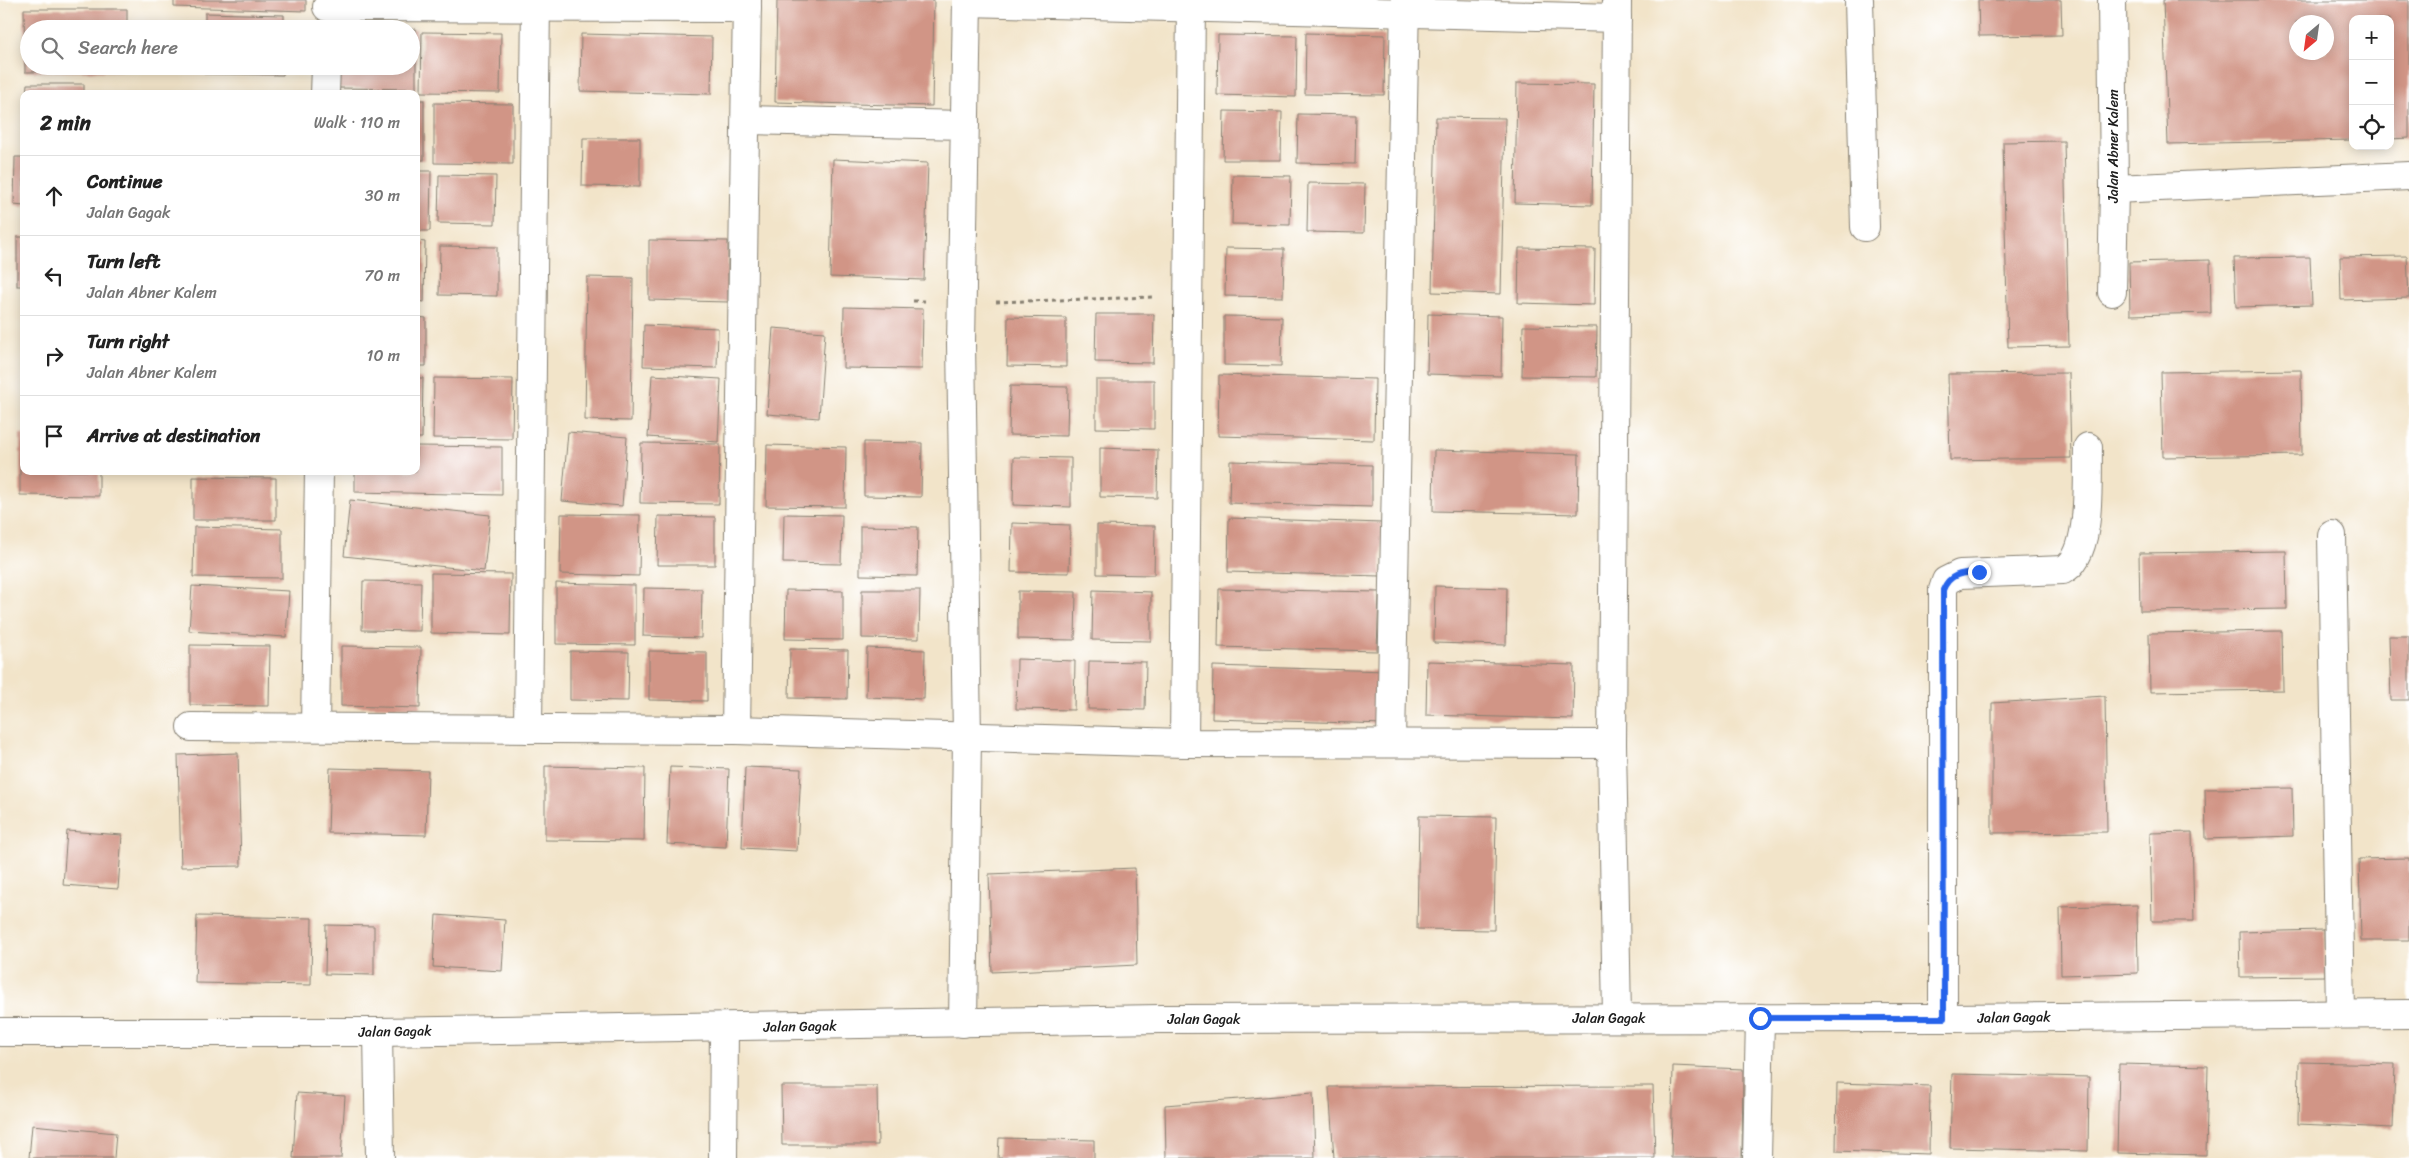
<!DOCTYPE html>
<meta charset="utf-8">
<style>
:root{--surface:#fff;--page:#f6f6f6;--text:#222;--muted:#767676;--line:#e0e0e0}
body{margin:0;font-family:Sriracha,sans-serif;background:var(--page);color:var(--text)}
.controls{position:absolute;right:15px;top:15px;display:grid;overflow:hidden;border-radius:10px;box-shadow:0 2px 12px #0003}
.controls button{width:45px;height:45px;display:grid;place-items:center;padding:0;border:0;border-bottom:1px solid var(--line);background:var(--surface);color:var(--text);font:25px sans-serif}
.compass{position:absolute;left:2289px;top:15px;width:45px;height:45px;border-radius:50%;background:var(--surface);box-shadow:0 2px 12px #0003;rotate:209deg}
.stop{position:absolute;width:15px;height:15px;margin:-11px;border:4px solid #2563eb;border-radius:50%;background:#fff}
.stop.end{background:#2563eb;border-color:#fff;box-shadow:0 1px 5px #0008}
.list{margin:0;padding:0;list-style:none}
h2{display:flex;justify-content:space-between;align-items:center;height:65px;margin:0;padding:0 20px;font-size:21px}
h2 small{font-size:16px;font-weight:400;color:var(--muted)}
.list li{display:grid;grid-template-columns:32px 1fr auto;gap:15px;align-items:center;box-sizing:border-box;height:80px;padding:0 20px;border-top:1px solid var(--line)}
.list b{display:block;font-size:19px;white-space:nowrap}
.list p{margin:0;font-size:16px;white-space:nowrap;color:var(--muted)}
.list em{font-size:16px;font-style:normal;color:var(--muted)}
.icon{flex:none;width:28px;height:28px;fill:none;stroke:currentColor;stroke-width:2;stroke-linecap:round;stroke-linejoin:round}
.map{position:relative;flex:none;width:2409px;height:1158px;overflow:hidden}
.search{position:absolute;background:var(--surface);box-shadow:0 2px 12px #0003;left:20px;top:20px;width:400px;height:55px;display:flex;align-items:center;gap:12px;box-sizing:border-box;padding:0 18px;border-radius:28px;color:var(--muted);font-size:19px}
.panel{position:absolute;background:var(--surface);box-shadow:0 2px 12px #0003;left:20px;top:90px;width:400px;height:385px;border-radius:10px}
.map>svg:first-child{display:block}
.building{fill:#d19586;fill-rule:evenodd}
.lines{fill:none;stroke-linecap:round;stroke-linejoin:round}
.minor-casing{stroke:#878072;stroke-width:30}
.path{stroke:#878072;stroke-width:3;stroke-dasharray:4 4;stroke-linecap:butt}
.minor{stroke:#fff;stroke-width:28}
.route{stroke:#2563eb;stroke-width:6}
.labels{text-anchor:middle;stroke-width:4;stroke-linejoin:round;paint-order:stroke}
.street-label{font-size:14px;fill:#1c1c1c;stroke:#fff}
</style>
<div class="map">
<svg width="2409" height="1158" viewBox="0 0 2409 1158">
<rect width="100%" height="100%" fill="#fff"/>
<filter id="ink" filterUnits="userSpaceOnUse"><feTurbulence type="fractalNoise" baseFrequency=".02" numOctaves="2"/><feDisplacementMap in="SourceGraphic" scale="10" xChannelSelector="R" yChannelSelector="G"/><feConvolveMatrix kernelMatrix="1 2 1 2 8 2 1 2 1" color-interpolation-filters="sRGB"/></filter>
<filter id="wash" filterUnits="userSpaceOnUse"><feTurbulence type="fractalNoise" baseFrequency=".0096" numOctaves="4" result="noise"/><feDisplacementMap in="SourceGraphic" scale="20" xChannelSelector="R" yChannelSelector="G"/><feGaussianBlur stdDeviation="1.12" result="paint"/><feColorMatrix in="noise" values="0 0 0 0 0 0 0 0 0 0 0 0 0 0 0 0 0 1.4 0 .05"/><feComposite in="paint" operator="in"/></filter>
<g filter="url(#wash)">
<rect width="100%" height="100%" fill="#f2e4c9"/>
<g id="blocks">
<g class="building">
<polygon points="174,0 306,0 306,11 174,7"/>
<polygon points="777,0 934,0 932,106 775,102"/>
<polygon points="1978,0 2061,0 2062,35 1979,36"/>
<path d="M 2163,0 L 2409,0 L 2409,138 L 2390,139 L 2390,19 L 2353,19 L 2353,140 L 2168,144 ZM 2296,22 L 2326,22 L 2326,52 L 2296,52 Z"/>
<polygon points="24,9 127,9 127,29 29,29 29,66 128,66 128,71 25,72"/>
<polygon points="205,13 284,15 284,29 205,29"/>
<polygon points="411,29 416,29 416,89 337,88 337,66 411,66"/>
<polygon points="422,32 501,33 500,93 421,92"/>
<polygon points="1306,33 1385,35 1384,95 1305,94"/>
<polygon points="581,34 712,37 711,94 580,91"/>
<polygon points="1218,35 1297,36 1296,97 1217,95"/>
<polygon points="204,66 284,66 283,75 204,74"/>
<polygon points="1517,83 1594,84 1592,205 1515,203"/>
<polygon points="27,84 84,84 84,94 26,94"/>
<rect x="416" y="100" width="8" height="60"/>
<polygon points="434,103 513,104 513,164 434,163"/>
<polygon points="1224,111 1282,112 1281,160 1223,160"/>
<polygon points="1298,114 1356,115 1355,164 1297,163"/>
<polygon points="1436,117 1505,118 1501,294 1432,292"/>
<polygon points="583,138 640,138 640,187 582,186"/>
<polygon points="2064,141 2069,346 2008,347 2003,142"/>
<polygon points="15,157 24,157 24,206 14,205"/>
<polygon points="833,159 928,163 924,280 830,277"/>
<polygon points="416,171 431,171 430,231 416,231"/>
<polygon points="439,175 496,176 495,224 438,223"/>
<polygon points="1233,175 1291,176 1290,225 1232,224"/>
<polygon points="1308,183 1365,184 1364,233 1307,232"/>
<rect x="17" y="237" width="7" height="49"/>
<polygon points="649,240 728,241 728,302 649,300"/>
<polygon points="416,241 425,242 424,302 416,301"/>
<polygon points="440,246 497,247 497,296 439,295"/>
<polygon points="1226,248 1284,249 1283,297 1225,296"/>
<polygon points="1519,248 1595,249 1594,305 1518,303"/>
<polygon points="2407,256 2409,298 2341,300 2340,257"/>
<polygon points="2310,257 2312,305 2236,307 2234,258"/>
<polygon points="2210,260 2211,313 2130,315 2129,262"/>
<polygon points="587,277 633,278 631,421 585,420"/>
<polygon points="844,307 923,309 922,369 843,368"/>
<polygon points="1096,314 1154,314 1153,363 1095,362"/>
<polygon points="1428,314 1502,316 1501,376 1427,374"/>
<polygon points="1224,316 1282,317 1281,366 1224,365"/>
<polygon points="416,317 426,318 426,366 416,366"/>
<polygon points="1008,317 1066,318 1066,367 1007,366"/>
<polygon points="644,325 718,328 717,368 643,366"/>
<polygon points="1523,326 1597,327 1596,377 1522,376"/>
<polygon points="773,328 825,332 819,418 767,414"/>
<polygon points="2301,370 2302,455 2163,457 2161,372"/>
<polygon points="2069,373 2071,458 1950,460 1948,374"/>
<polygon points="652,375 721,379 718,442 648,437"/>
<polygon points="1219,375 1375,379 1374,440 1218,436"/>
<polygon points="416,378 423,378 422,438 416,438"/>
<polygon points="434,378 513,379 512,439 433,438"/>
<polygon points="1096,380 1154,380 1154,429 1096,428"/>
<polygon points="1010,386 1068,387 1067,436 1009,435"/>
<polygon points="568,432 627,437 622,506 562,501"/>
<polygon points="20,434 24,434 24,471 99,471 99,496 20,495"/>
<polygon points="864,442 922,443 921,497 864,496"/>
<polygon points="641,443 720,444 719,504 640,503"/>
<polygon points="767,445 846,447 845,507 766,506"/>
<polygon points="416,446 502,447 502,495 355,492 355,471 416,471"/>
<polygon points="1100,448 1158,450 1157,498 1100,497"/>
<polygon points="1434,450 1579,454 1578,514 1433,511"/>
<polygon points="1014,457 1071,458 1071,507 1013,505"/>
<polygon points="1230,461 1372,465 1372,507 1229,503"/>
<polygon points="193,477 276,478 276,520 193,520"/>
<polygon points="350,500 490,515 484,571 344,556"/>
<polygon points="561,514 640,515 639,576 560,574"/>
<polygon points="784,514 842,515 841,564 783,563"/>
<polygon points="658,516 715,517 715,565 657,565"/>
<polygon points="1229,518 1382,523 1381,576 1228,572"/>
<polygon points="1012,523 1070,525 1069,573 1011,572"/>
<polygon points="1097,525 1155,526 1154,575 1097,574"/>
<polygon points="860,526 918,527 917,576 860,575"/>
<polygon points="194,527 282,529 282,578 193,577"/>
<polygon points="2286,551 2287,609 2140,611 2139,553"/>
<polygon points="431,573 511,574 510,635 431,633"/>
<polygon points="363,581 421,582 420,631 362,630"/>
<polygon points="556,583 635,585 635,645 556,644"/>
<polygon points="192,586 289,591 286,637 189,631"/>
<polygon points="1435,586 1507,588 1506,645 1434,643"/>
<polygon points="644,588 702,589 701,638 643,636"/>
<polygon points="1219,589 1379,592 1377,651 1218,647"/>
<polygon points="786,590 843,591 843,640 785,639"/>
<polygon points="862,590 920,590 919,639 862,638"/>
<polygon points="1093,590 1151,592 1151,641 1092,640"/>
<polygon points="1018,591 1076,592 1075,640 1018,639"/>
<polygon points="2282,631 2283,690 2150,692 2149,633"/>
<polygon points="2389,636 2409,636 2409,700 2391,700"/>
<polygon points="190,645 270,646 269,706 190,705"/>
<polygon points="341,646 421,647 420,708 341,706"/>
<polygon points="867,648 925,650 924,699 866,697"/>
<polygon points="790,649 848,650 847,699 789,698"/>
<polygon points="570,651 629,652 628,701 570,700"/>
<polygon points="649,651 707,652 707,701 649,700"/>
<polygon points="1017,659 1075,661 1074,710 1016,709"/>
<polygon points="1089,661 1146,662 1145,710 1088,709"/>
<polygon points="1427,661 1574,665 1573,719 1426,715"/>
<polygon points="1213,666 1387,671 1386,724 1212,719"/>
<polygon points="2105,696 2107,832 1992,833 1992,703"/>
<polygon points="238,753 241,866 181,867 178,755"/>
<polygon points="545,766 645,768 644,841 545,840"/>
<polygon points="670,767 729,769 726,847 667,844"/>
<polygon points="745,767 801,769 797,851 742,848"/>
<polygon points="330,768 428,771 426,835 328,833"/>
<polygon points="2292,788 2293,836 2206,839 2205,789"/>
<polygon points="1419,816 1496,817 1494,930 1417,929"/>
<polygon points="67,831 122,835 118,889 63,885"/>
<polygon points="2192,832 2194,921 2152,921 2150,833"/>
<polygon points="2409,858 2409,940 2361,940 2359,859"/>
<polygon points="1135,868 1137,965 992,972 989,874"/>
<polygon points="2137,905 2138,973 2061,975 2060,907"/>
<polygon points="436,915 505,920 502,971 433,967"/>
<polygon points="197,916 312,918 311,985 195,983"/>
<polygon points="326,925 374,926 374,975 325,974"/>
<polygon points="2324,930 2325,976 2240,977 2239,932"/>
<polygon points="2299,1062 2395,1064 2393,1128 2298,1124"/>
<polygon points="2119,1064 2208,1066 2206,1155 2117,1153"/>
<polygon points="1673,1066 1743,1069 1742,1158 1671,1158"/>
<polygon points="1952,1074 2089,1077 2088,1151 1950,1148"/>
<polygon points="1837,1083 1930,1086 1929,1154 1836,1151"/>
<polygon points="781,1086 877,1086 878,1145 782,1145"/>
<polygon points="1653,1086 1655,1158 1334,1158 1329,1087"/>
<polygon points="297,1093 345,1096 341,1158 293,1158"/>
<polygon points="1313,1093 1315,1158 1166,1158 1165,1105"/>
<polygon points="32,1125 116,1133 114,1158 29,1158"/>
<polygon points="999,1138 1094,1140 1094,1158 998,1158"/>
</g>
</g>
</g>
<g filter="url(#ink)">
<use href="#blocks" fill-opacity="0" stroke="#878072" stroke-width="1"/>
<g class="lines">
<defs>
<g id="minor">
<polyline points="1617,0 1612,744 1617,1017"/>
<polyline points="1859,0 1865,227"/>
<polyline points="967,2 1617,18"/>
<polyline points="327,7 747,8"/>
<polyline points="325,94 326,66"/>
<polyline points="746,120 965,125"/>
<polyline points="2114,189 2409,176"/>
<polyline points="2112,292 2114,189 2112,0"/>
<polyline points="2332,535 2340,1014"/>
<polyline points="191,727 736,730 1184,743 1612,744"/>
<polyline points="315,727 319,471"/>
<polyline points="528,729 536,0"/>
<polyline points="736,730 747,0"/>
<polyline points="1184,743 1191,0"/>
<polyline points="1391,743 1405,0"/>
<path d="M 1943,1018 L 1943,590 L 1946,581 L 1960,574 L 2063,570 C 2093,556 2087,478 2088,447"/>
<polyline points="963,1023 967,737 961,343 967,0"/>
<polyline points="0,1032 378,1032 1160,1019 1943,1018 2409,1014"/>
<polyline points="378,1032 380,1158"/>
<polyline points="723,1158 724,1027"/>
<polyline points="1757,1158 1760,1018"/>
</g>
</defs>
<use href="#minor" class="minor-casing"/>
<g class="path">
<polyline points="913,301 927,301"/>
<polyline points="996,302 1155,297"/>
</g>
<use href="#minor" class="minor"/>
</g>
</g>
<g class="lines" filter="url(#ink)">
<path class="route" d="M 1760,1018 L 1944,1018 L 1943,590 C 1950,573 1962,573 1979,572"/>
</g>
<g class="labels">
<g class="street-label">
<text transform="translate(2113 146) rotate(-90)" y="5">Jalan Abner Kalem</text>
<text transform="translate(2014 1017) rotate(-1)" y="5">Jalan Gagak</text>
<text x="1609" y="1023">Jalan Gagak</text>
<text x="1204" y="1024">Jalan Gagak</text>
<text transform="translate(800 1026) rotate(-1)" y="5">Jalan Gagak</text>
<text transform="translate(395 1031) rotate(-1)" y="5">Jalan Gagak</text>
</g>
</g>
</svg>
<div class="controls">
<button>+</button>
<button>−</button>
<button><svg class="icon" aria-label="locate" viewBox="0 0 24 24"><circle cx="12" cy="12" r="6"/><path d="M12 2v4M12 18v4M2 12h4M18 12h4"/></svg></button>
</div>
<svg class="compass" viewBox="-18 -18 36 36"><path d="M0-13l5 13h-10z" fill="#e53935"/><path d="M0 13l5-13h-10z" fill="#767676"/></svg>
<div class="stop" style="left:1760px;top:1018px"></div>
<div class="stop end" style="left:1979px;top:572px"></div>
<div class="search"><svg class="icon" aria-label="search" viewBox="0 0 24 24"><circle cx="10" cy="10" r="6"/><path d="M15 15l6 6"/></svg>Search here</div>
<section class="panel">
<h2>2 min<small>Walk · 110 m</small></h2>
<ul class="list">
<li><svg class="icon" aria-label="ahead" viewBox="0 0 24 24"><path d="M12 20V5M6 11l6-6 6 6"/></svg><div><b>Continue</b><p>Jalan Gagak</p></div><em>30 m</em></li>
<li><svg class="icon" aria-label="left" viewBox="0 0 24 24"><path d="M17 20v-9H6M10 6l-5 5 5 5"/></svg><div><b>Turn left</b><p>Jalan Abner Kalem</p></div><em>70 m</em></li>
<li><svg class="icon" aria-label="right" viewBox="0 0 24 24"><path d="M7 20v-9h11M14 6l5 5-5 5"/></svg><div><b>Turn right</b><p>Jalan Abner Kalem</p></div><em>10 m</em></li>
<li><svg class="icon" aria-label="arrive" viewBox="0 0 24 24"><path d="M6 21V4h12l-3 4 3 4H6"/></svg><div><b>Arrive at destination</b></div></li>
</ul>
</section>
</div>
